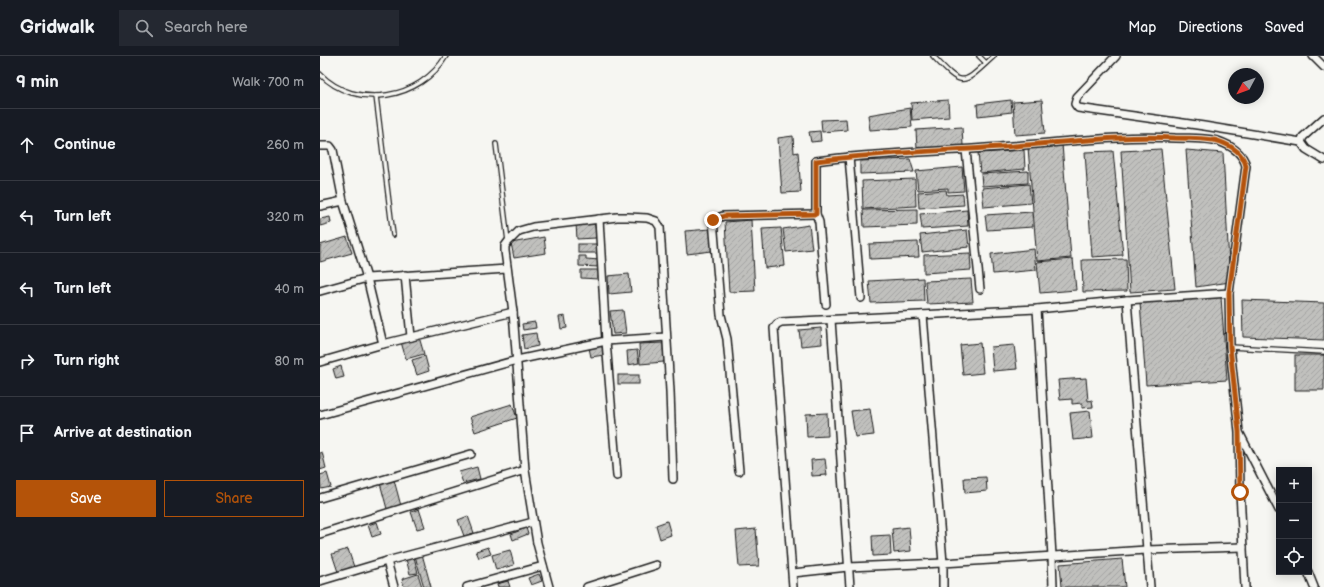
<!DOCTYPE html>
<meta charset="utf-8">
<style>
:root{--surface:#171b24;--page:#242831;--text:#f1f3f6;--muted:#9ea1a6;--line:#363941;--accent:#b45309}
body{margin:0;font-family:"Balsamiq Sans",sans-serif;background:var(--page);color:var(--text)}
.controls{position:absolute;right:12px;bottom:12px;display:grid;overflow:hidden;border-radius:0px;box-shadow:0 2px 10px #0003}
.controls button{width:36px;height:36px;display:grid;place-items:center;padding:0;border:0;border-bottom:1px solid var(--line);background:var(--surface);color:var(--text);font:20px sans-serif}
.compass{position:absolute;left:908px;top:12px;width:36px;height:36px;border-radius:50%;background:var(--surface);box-shadow:0 2px 10px #0003;rotate:229deg}
.stop{position:absolute;width:12px;height:12px;margin:-9px;border:3px solid #b45309;border-radius:50%;background:#fff}
.stop.end{background:#b45309;border-color:#fff;box-shadow:0 1px 4px #0008}
.list{margin:0;padding:0;list-style:none}
h2{display:flex;justify-content:space-between;align-items:center;height:52px;margin:0;padding:0 16px;font-size:17px}
h2 small{font-size:13px;font-weight:400;color:var(--muted)}
.list li{display:grid;grid-template-columns:26px 1fr auto;gap:12px;align-items:center;box-sizing:border-box;height:72px;padding:0 16px;border-top:1px solid var(--line)}
.list b{display:block;font-size:15px;white-space:nowrap}
.list em{font-size:13px;font-style:normal;color:var(--muted)}
.actions{display:flex;gap:8px;padding:12px 16px}
.actions a{flex:1;padding:9px 0;border:1px solid var(--accent);border-radius:0px;text-align:center;font-size:14px;color:var(--accent)}
.actions .main{background:var(--accent);color:#fff}
.icon{flex:none;width:22px;height:22px;fill:none;stroke:currentColor;stroke-width:2;stroke-linecap:round;stroke-linejoin:round}
.map{position:relative;flex:none;width:1004px;height:531px;overflow:hidden}
header{display:flex;align-items:center;gap:24px;box-sizing:border-box;height:56px;padding:0 20px;background:var(--surface);border-bottom:1px solid var(--line)}
header strong{font-size:19px}
nav{display:flex;gap:22px;margin-inline-start:auto;font-size:14px}
.search{width:280px;height:36px;background:var(--page);display:flex;align-items:center;gap:10px;box-sizing:border-box;padding:0 14px;border-radius:0px;color:var(--muted);font-size:15px}
main{display:flex}
aside{flex:1;background:var(--surface)}
.map>svg:first-child{display:block}
.building{fill:url(#building-hatch);stroke:#1c1c1c}
.lines{fill:none;stroke-linecap:round;stroke-linejoin:round}
.service-casing{stroke:#1c1c1c;stroke-width:6}
.minor-casing{stroke:#1c1c1c;stroke-width:10}
.service{stroke:#f6f6f2;stroke-width:3.5}
.minor{stroke:#f6f6f2;stroke-width:7}
.route{stroke:#b45309;stroke-width:5}
</style>
<header>
<strong>Gridwalk</strong>
<div class="search"><svg class="icon" aria-label="search" viewBox="0 0 24 24"><circle cx="10" cy="10" r="6"/><path d="M15 15l6 6"/></svg>Search here</div>
<nav><a>Map</a><a>Directions</a><a>Saved</a></nav>
</header>
<main>
<aside>
<h2>9 min<small>Walk · 700 m</small></h2>
<ul class="list">
<li><svg class="icon" aria-label="ahead" viewBox="0 0 24 24"><path d="M12 20V5M6 11l6-6 6 6"/></svg><div><b>Continue</b></div><em>260 m</em></li>
<li><svg class="icon" aria-label="left" viewBox="0 0 24 24"><path d="M17 20v-9H6M10 6l-5 5 5 5"/></svg><div><b>Turn left</b></div><em>320 m</em></li>
<li><svg class="icon" aria-label="left" viewBox="0 0 24 24"><path d="M17 20v-9H6M10 6l-5 5 5 5"/></svg><div><b>Turn left</b></div><em>40 m</em></li>
<li><svg class="icon" aria-label="right" viewBox="0 0 24 24"><path d="M7 20v-9h11M14 6l5 5-5 5"/></svg><div><b>Turn right</b></div><em>80 m</em></li>
<li><svg class="icon" aria-label="arrive" viewBox="0 0 24 24"><path d="M6 21V4h12l-3 4 3 4H6"/></svg><div><b>Arrive at destination</b></div></li>
</ul>
<div class="actions"><a class="main">Save</a><a>Share</a></div>
</aside>
<div class="map">
<svg width="1004" height="531" viewBox="0 0 1004 531">
<defs>
<pattern id="building-hatch" width="6" height="6" patternUnits="userSpaceOnUse"><rect width="6" height="6" fill="#c0c0bd"/><path d="M-1 1l2-2M0 6l6-6M5 7l2-2" fill="none" stroke="#a4a4a2"/></pattern>
</defs>
<rect width="100%" height="100%" fill="#f6f6f2"/>
<filter id="ink" filterUnits="userSpaceOnUse"><feTurbulence type="fractalNoise" baseFrequency=".025" numOctaves="2"/><feDisplacementMap in="SourceGraphic" scale="8" xChannelSelector="R" yChannelSelector="G"/><feConvolveMatrix kernelMatrix="1 2 1 2 8 2 1 2 1" color-interpolation-filters="sRGB"/></filter>
<g filter="url(#ink)">
<g class="building">
<polygon points="628,44 629,61 592,64 591,47"/>
<polygon points="691,44 692,56 658,60 657,48"/>
<polygon points="722,44 725,77 695,79 693,46"/>
<polygon points="590,52 592,71 550,74 548,59"/>
<polygon points="526,63 527,74 502,76 501,64"/>
<polygon points="642,71 643,90 597,93 596,74"/>
<polygon points="500,75 501,85 491,86 489,76"/>
<polygon points="473,80 474,97 478,96 481,136 462,137 458,82"/>
<polygon points="742,88 751,202 717,205 708,91"/>
<polygon points="841,93 855,233 810,236 801,95"/>
<polygon points="704,94 705,113 660,117 658,97"/>
<polygon points="866,94 903,97 910,226 876,231"/>
<polygon points="793,95 803,199 772,201 765,96"/>
<polygon points="590,103 594,116 540,118 540,105"/>
<polygon points="642,111 644,135 628,136 628,132 598,134 596,115"/>
<polygon points="708,115 708,127 662,130 661,118"/>
<polygon points="595,123 596,150 543,153 542,125"/>
<polygon points="709,128 711,147 664,151 662,132"/>
<polygon points="626,134 627,139 643,138 644,149 599,152 598,136"/>
<polygon points="597,153 597,169 544,171 543,154"/>
<polygon points="647,154 648,170 602,173 600,158"/>
<polygon points="712,156 713,171 667,174 665,159"/>
<polygon points="10,161 11,167 0,170 0,163"/>
<polygon points="431,164 435,235 409,236 405,166"/>
<polygon points="256,168 275,168 276,182 257,183"/>
<polygon points="489,169 492,193 466,196 463,173"/>
<polygon points="461,172 465,210 445,212 442,173"/>
<polygon points="390,173 392,195 367,198 365,175"/>
<polygon points="647,174 649,191 602,196 600,179"/>
<polygon points="27,181 32,197 0,206 0,189"/>
<polygon points="224,181 226,197 194,202 191,187"/>
<polygon points="598,186 599,201 550,203 549,188"/>
<rect x="258" y="188" width="21" height="9"/>
<polygon points="714,193 716,214 673,218 671,198"/>
<polygon points="650,197 651,214 604,217 604,199"/>
<polygon points="259,200 266,200 266,203 280,204 279,211 259,210"/>
<polygon points="753,203 756,234 720,237 717,206"/>
<polygon points="806,203 807,235 763,236 762,204"/>
<polygon points="261,214 279,214 278,223 261,222"/>
<polygon points="309,218 311,236 289,238 288,220"/>
<polygon points="603,222 604,245 551,247 549,225"/>
<polygon points="651,223 653,246 607,248 605,225"/>
<polygon points="901,241 907,324 826,329 820,246"/>
<polygon points="922,244 1004,247 1004,284 923,281"/>
<polygon points="303,254 306,277 293,278 290,255"/>
<polygon points="245,260 247,272 241,273 239,261"/>
<polygon points="215,266 216,272 203,274 202,268"/>
<polygon points="501,272 502,288 481,290 479,274"/>
<polygon points="216,277 218,290 204,293 202,279"/>
<polygon points="99,281 104,298 86,303 81,286"/>
<polygon points="343,287 344,306 320,308 319,288"/>
<polygon points="660,287 663,317 643,319 640,289"/>
<polygon points="694,289 697,313 673,315 671,291"/>
<polygon points="282,290 284,299 271,301 269,292"/>
<polygon points="317,294 319,307 308,309 307,295"/>
<rect x="975" y="299" width="29" height="35"/>
<polygon points="105,300 109,315 97,319 92,304"/>
<polygon points="21,310 24,321 16,323 13,313"/>
<rect x="298" y="319" width="21" height="9"/>
<polygon points="766,322 768,345 772,344 773,351 762,352 762,347 752,348 752,343 740,344 738,324"/>
<polygon points="192,348 197,362 155,376 150,361"/>
<polygon points="550,353 554,379 535,381 531,355"/>
<polygon points="770,355 773,382 753,384 750,357"/>
<polygon points="507,357 508,380 487,381 486,358"/>
<polygon points="2,396 6,412 0,414 0,397"/>
<polygon points="505,403 507,419 492,420 491,404"/>
<polygon points="157,411 160,423 143,427 139,416"/>
<polygon points="7,417 11,431 1,433 0,419"/>
<polygon points="666,421 667,435 645,437 644,422"/>
<polygon points="74,424 81,450 67,453 60,427"/>
<polygon points="99,453 105,471 97,473 91,456"/>
<polygon points="148,460 154,477 144,480 138,464"/>
<polygon points="347,465 351,479 340,483 336,469"/>
<polygon points="57,466 61,478 52,481 48,469"/>
<polygon points="589,471 591,495 574,497 572,473"/>
<polygon points="206,472 208,478 193,484 191,478"/>
<polygon points="436,473 439,510 419,511 416,475"/>
<polygon points="570,479 571,499 553,500 552,480"/>
<polygon points="168,491 171,498 159,502 156,495"/>
<polygon points="28,493 34,511 18,516 12,498"/>
<polygon points="190,494 194,509 176,514 172,499"/>
<polygon points="102,498 111,531 104,531 95,500"/>
<polygon points="94,501 98,517 90,518 86,503"/>
<polygon points="802,503 805,531 742,531 740,508"/>
<polygon points="98,518 102,531 84,531 82,523"/>
<polygon points="219,518 222,525 211,529 208,522"/>
<polygon points="188,525 190,531 178,531 177,528"/>
</g>
<g class="lines">
<defs>
<g id="service">
<path d="M 613,0 C 644,33 642,29 674,0"/>
<polyline points="659,0 666,7"/>
<path d="M 0,18 C 36,55 101,43 126,0"/>
<polyline points="56,40 73,179"/>
<polyline points="176,88 188,185"/>
<polyline points="910,291 1004,296"/>
</g>
<g id="minor">
<polyline points="796,0 757,41 755,48 758,52 884,70 981,86"/>
<polyline points="993,0 1004,11"/>
<polyline points="1004,62 983,81 981,86 986,93 1004,104"/>
<polyline points="0,90 10,90 13,94 23,145 0,150"/>
<polyline points="646,94 660,233"/>
<polyline points="529,101 541,242"/>
<polyline points="23,145 47,222 63,288"/>
<polyline points="279,163 286,285 297,420"/>
<polyline points="85,219 91,281"/>
<polyline points="0,235 47,222 187,213"/>
<polyline points="807,244 830,531"/>
<path d="M 506,248 L 499,166 L 496,158 L 496,105 C 561,96 627,96 692,90 C 746,86 801,79 855,82 C 868,82 886,82 898,85 C 910,89 923,97 926,110 L 909,237"/>
<polyline points="717,253 732,500 733,531"/>
<polyline points="603,259 623,507 623,531"/>
<polyline points="511,264 530,531"/>
<polyline points="0,306 63,288 193,256"/>
<polyline points="0,359 197,304 286,285 346,281"/>
<polyline points="920,378 959,454"/>
<polyline points="419,415 407,283 401,259 393,164 403,160 496,158"/>
<polyline points="0,442 151,398"/>
<polyline points="0,478 205,414"/>
<polyline points="67,505 74,531"/>
<polyline points="988,516 994,531"/>
<polyline points="473,517 528,511 623,507 826,494 923,491"/>
<polyline points="0,525 67,505 213,466"/>
<polyline points="147,531 223,510"/>
<polyline points="229,531 217,487 205,414 193,256 185,195 185,190 188,186 199,175 213,171 297,161 308,161 327,162 336,165 340,171 350,335 353,423"/>
<polyline points="267,531 336,509"/>
<polyline points="473,531 454,272 457,268 461,266 717,253 807,244 909,237 910,291 919,376 920,436 925,531"/>
</g>
</defs>
<use href="#service" class="service-casing"/>
<use href="#minor" class="minor-casing"/>
<use href="#service" class="service"/>
<use href="#minor" class="minor"/>
</g>
</g>
<g class="lines" filter="url(#ink)">
<path class="route" d="M 393,164 L 404,160 L 496,158 L 496,105 C 562,96 629,95 695,90 C 749,86 802,79 855,82 C 868,82 886,82 898,85 C 910,89 923,97 926,110 L 909,237 L 910,291 L 919,376 L 920,436"/>
</g>
</svg>
<div class="controls">
<button>+</button>
<button>−</button>
<button><svg class="icon" aria-label="locate" viewBox="0 0 24 24"><circle cx="12" cy="12" r="6"/><path d="M12 2v4M12 18v4M2 12h4M18 12h4"/></svg></button>
</div>
<svg class="compass" viewBox="-18 -18 36 36"><path d="M0-13l5 13h-10z" fill="#e53935"/><path d="M0 13l5-13h-10z" fill="#9ea1a6"/></svg>
<div class="stop" style="left:920px;top:436px"></div>
<div class="stop end" style="left:393px;top:164px"></div>
</div>
</main>
